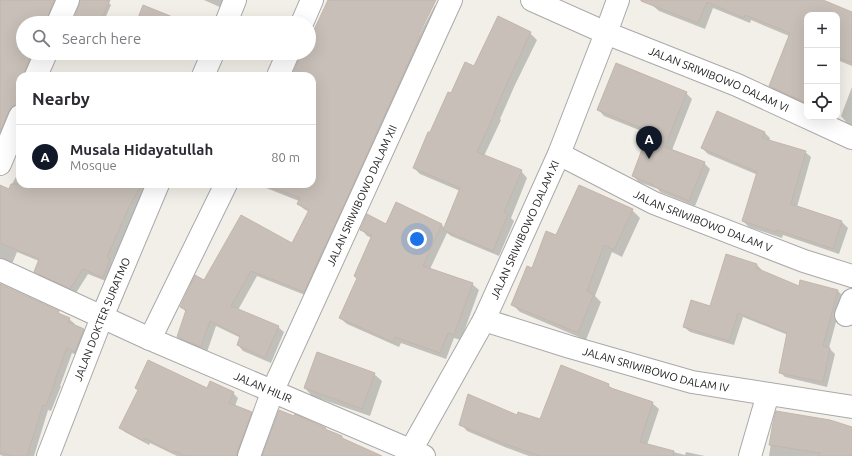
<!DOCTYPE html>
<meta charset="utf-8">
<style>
:root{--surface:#fff;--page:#f7f7f7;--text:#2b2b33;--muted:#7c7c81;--line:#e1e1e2;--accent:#111827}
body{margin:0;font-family:Ubuntu,sans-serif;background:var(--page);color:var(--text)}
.controls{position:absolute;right:12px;top:12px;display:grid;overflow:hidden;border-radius:8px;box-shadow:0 4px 16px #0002}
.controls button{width:36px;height:36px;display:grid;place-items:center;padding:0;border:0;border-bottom:1px solid var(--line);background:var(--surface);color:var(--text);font:20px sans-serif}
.you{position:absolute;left:417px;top:239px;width:14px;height:14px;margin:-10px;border:3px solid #fff;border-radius:50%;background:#1a73e8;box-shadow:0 0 0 6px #1a73e833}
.badge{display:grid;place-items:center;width:26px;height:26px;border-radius:50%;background:var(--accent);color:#fff;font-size:13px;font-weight:700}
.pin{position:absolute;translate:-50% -33px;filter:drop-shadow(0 1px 2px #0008)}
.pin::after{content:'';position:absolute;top:21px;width:14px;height:12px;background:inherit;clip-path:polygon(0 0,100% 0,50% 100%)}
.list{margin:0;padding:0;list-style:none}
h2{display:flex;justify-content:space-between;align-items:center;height:52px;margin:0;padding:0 16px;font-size:17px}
h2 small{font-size:13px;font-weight:400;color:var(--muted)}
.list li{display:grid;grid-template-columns:26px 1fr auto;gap:12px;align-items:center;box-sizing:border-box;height:64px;padding:0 16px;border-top:1px solid var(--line)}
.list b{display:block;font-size:15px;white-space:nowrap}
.list p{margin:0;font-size:13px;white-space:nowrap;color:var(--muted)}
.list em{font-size:13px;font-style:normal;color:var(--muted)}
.icon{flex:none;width:22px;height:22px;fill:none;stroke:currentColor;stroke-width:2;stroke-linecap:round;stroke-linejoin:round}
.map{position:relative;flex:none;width:852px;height:456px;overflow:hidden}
.search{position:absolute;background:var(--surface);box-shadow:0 4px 16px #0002;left:16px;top:16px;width:300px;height:44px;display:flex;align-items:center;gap:10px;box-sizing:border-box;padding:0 14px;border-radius:22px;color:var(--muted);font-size:15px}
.panel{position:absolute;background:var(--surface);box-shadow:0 4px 16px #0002;left:16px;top:72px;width:300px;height:116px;border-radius:12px}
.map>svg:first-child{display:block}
.shadow{fill:#0003}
.building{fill:#c7bfb8;stroke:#c4b6ab}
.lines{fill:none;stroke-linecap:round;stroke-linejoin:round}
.minor-casing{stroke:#a9a9a9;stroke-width:24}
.minor{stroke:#fff;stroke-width:22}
.labels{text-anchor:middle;stroke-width:4;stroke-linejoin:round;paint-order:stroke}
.street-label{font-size:11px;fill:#222;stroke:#fff}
</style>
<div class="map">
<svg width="852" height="456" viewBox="0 0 852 456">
<rect width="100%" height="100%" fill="#f2efe9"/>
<g class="shadow">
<polygon points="4,0 61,0 51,23 23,23 23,53 40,53 29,76 20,76 20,109 0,146 0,11"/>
<polygon points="89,0 102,0 109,3 111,5 103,23 86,16"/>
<polygon points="204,0 225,0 222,8"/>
<polygon points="329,0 425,0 434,5 432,5 414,40 416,41 435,5 439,10 310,297 257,276 238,310 278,327 284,332 271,363 243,351 238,345 241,338 216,326 207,352 184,342 178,337 186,312 181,306 205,281 292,245 309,212 304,209 298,204 299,201 256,184 312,184 312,76 293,76 301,53 309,53 309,34 315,31"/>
<polygon points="654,0 821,0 852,12 852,66 837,60 837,15 807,15 807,106 776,92 770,86 789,36 751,20 750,23 713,8 705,29 659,11 652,5"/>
<polygon points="530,33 537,40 514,87 500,119 501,120 484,156 521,171 527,178 511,218 514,221 499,256 451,236 447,233 430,269 472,284 479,290 461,340 454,338 446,359 401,343 399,347 347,324 340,318 357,279 355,276 372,238 367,236 361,229 386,225 396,203 442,225 445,229 460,191 420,174 414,168 430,134 452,94 474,67"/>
<polygon points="165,53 186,53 183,60"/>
<polygon points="852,87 852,125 847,123 841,116"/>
<polygon points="686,93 692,99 672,150 704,163 710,169 695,206 660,192 658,189 639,182 633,176 649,134 604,116 598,109"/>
<polygon points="764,132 770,138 769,141 805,152 811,157 797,207 842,222 848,228 839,254 783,235 782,238 749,227 743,221 758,175 708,154 702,148"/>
<polygon points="20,151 20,163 16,160"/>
<polygon points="20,169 20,184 152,184 135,213 112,262 115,265 108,282 88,274 76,293 41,277 36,272 39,261 17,252 12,264 0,264 0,197 9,190"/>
<polygon points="632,210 640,218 622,257 612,252 595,296 601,302 586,340 520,312 513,305 533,269 557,236"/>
<polygon points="757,265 762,270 761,271 799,287 838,291 843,296 829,348 835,354 827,387 785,377 780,372 788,335 743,317 734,345 690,332 684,327 711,307"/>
<polygon points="0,285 58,312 62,316 69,319 75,324 74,325 83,330 89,335 81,357 72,353 60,386 61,386 51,411 48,410 34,456 3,456 0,455"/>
<polygon points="374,374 382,381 370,416 312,396 305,388"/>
<polygon points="608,385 613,389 652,403 659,409 647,445 685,455 686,452 705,456 529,456 507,448 467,431 461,424 518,416 541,420"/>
<polygon points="136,388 208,389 233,393 238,398 235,406 251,413 256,418 242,456 177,456 150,443 149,445 125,432 120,427 139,391"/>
<polygon points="774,423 852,428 852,456 769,456"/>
</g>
<g class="building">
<polygon points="0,0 54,0 47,18 46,23 23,23 23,53 32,53 25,71 24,76 20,76 20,104 13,106 9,111 0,132"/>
<polygon points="80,0 110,0 100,23 72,23 79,5"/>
<polygon points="328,0 436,0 418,36 420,37 325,247 324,247 304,292 251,271 231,306 279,326 265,358 237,345 240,336 210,321 201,347 177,337 186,310 180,307 195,275 204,280 241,215 292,243 309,210 297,204 300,198 266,185 266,184 312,184 312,76 292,76 299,58 300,53 309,53 309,33 313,29 314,30"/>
<polygon points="641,0 823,0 852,12 852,63 837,57 837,15 807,15 807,103 769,86 790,33 745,15 744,18 707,2 698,23 641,1"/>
<polygon points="143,5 185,22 185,23 136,23"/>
<polygon points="498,16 531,32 508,81 494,113 495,113 477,152 522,170 504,212 508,214 493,251 443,230 460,188 413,168 428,132 430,132 448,92 451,93 465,62 474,66"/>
<polygon points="616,63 687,92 665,147 705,162 689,201 653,186 653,185 632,176 649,131 597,110"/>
<polygon points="717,111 765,132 762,138 806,151 791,204 842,221 833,249 777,230 776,232 742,221 757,172 701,148"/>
<polygon points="11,184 142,184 129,207 107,257 110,259 103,278 83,269 70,289 34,272 39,259 0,243 0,185 9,189"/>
<polygon points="579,185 633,209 614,250 604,245 587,291 594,294 578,333 511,305 527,266 532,268 546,231 556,235"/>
<polygon points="396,202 442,224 423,266 473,283 454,335 448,333 440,353 395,337 393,342 339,318 357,278 354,276 372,235 360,230 367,214 386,224"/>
<polygon points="726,254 757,264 756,268 799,286 800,280 838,290 823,346 830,348 823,382 779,373 787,333 738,313 729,341 683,327 691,300 710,306"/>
<polygon points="0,284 59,311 58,313 70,318 68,322 84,329 75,352 67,348 55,380 56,380 46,406 43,405 27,456 13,456 0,452"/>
<polygon points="317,352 375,373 362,409 304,388"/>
<polygon points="148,360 207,388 210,381 234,392 229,403 252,412 237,452 237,456 186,456 174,451 173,453 145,438 144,441 119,428 138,390 135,388"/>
<polygon points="561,365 609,384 608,387 653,402 640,442 674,451 673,456 540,456 500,442 459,425 468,394 517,415 518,412 540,419"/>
<polygon points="279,410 294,416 295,414 326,428 325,429 342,436 342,438 382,456 262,456"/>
<polygon points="776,411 830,420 852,427 852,456 819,456 820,453 769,445 773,423"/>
</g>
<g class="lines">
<defs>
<g id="minor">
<path id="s1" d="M 532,0 L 606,33 L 737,85 L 852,138"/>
<polyline points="58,23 68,0"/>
<polyline points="226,23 235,0"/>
<polyline points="302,23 312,0"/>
<polyline points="36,76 46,53"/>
<polyline points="203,76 213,53"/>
<polyline points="278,76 288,53"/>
<path id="s2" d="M 559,154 L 654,203 L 804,261 L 852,276"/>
<polyline points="0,164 20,116"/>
<path id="s3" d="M 0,270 L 150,339 L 424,456"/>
<polyline points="846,315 852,300"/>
<path id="s4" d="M 484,320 L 570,347 L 692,382 L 852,407"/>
<polyline points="150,339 226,184"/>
<path id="s5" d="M 411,450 L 484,320 L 559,154 L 606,33 L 618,0"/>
<path id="s6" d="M 48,456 L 102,317 L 158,184"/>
<path id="s7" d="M 249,456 L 273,390 L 451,0"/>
<polyline points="750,456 768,394"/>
</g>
</defs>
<use href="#minor" class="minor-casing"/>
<use href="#minor" class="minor"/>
</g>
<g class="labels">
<g class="street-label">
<text dy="4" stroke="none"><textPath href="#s1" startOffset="203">JALAN SRIWIBOWO DALAM VI</textPath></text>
<text dy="4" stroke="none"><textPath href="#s7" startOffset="284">JALAN SRIWIBOWO DALAM XII</textPath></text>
<text dy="4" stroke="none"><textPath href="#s2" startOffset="159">JALAN SRIWIBOWO DALAM V</textPath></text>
<text dy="4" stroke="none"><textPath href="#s5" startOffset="248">JALAN SRIWIBOWO DALAM XI</textPath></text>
<text dy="4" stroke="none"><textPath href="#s6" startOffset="147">JALAN DOKTER SURATMO</textPath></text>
<text dy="4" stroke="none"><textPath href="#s4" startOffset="179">JALAN SRIWIBOWO DALAM IV</textPath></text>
<text dy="4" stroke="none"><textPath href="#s3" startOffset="288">JALAN HILIR</textPath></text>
</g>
</g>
</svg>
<div class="controls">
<button>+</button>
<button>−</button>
<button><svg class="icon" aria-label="locate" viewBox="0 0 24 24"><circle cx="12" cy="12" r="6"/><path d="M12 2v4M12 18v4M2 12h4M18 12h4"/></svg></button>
</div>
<div class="you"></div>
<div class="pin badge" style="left:649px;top:159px">A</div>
<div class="search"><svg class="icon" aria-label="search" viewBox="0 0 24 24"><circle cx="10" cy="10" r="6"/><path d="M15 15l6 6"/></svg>Search here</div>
<section class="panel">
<h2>Nearby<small></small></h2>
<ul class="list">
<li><span class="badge">A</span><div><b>Musala Hidayatullah</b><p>Mosque</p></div><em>80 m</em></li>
</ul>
</section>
</div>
